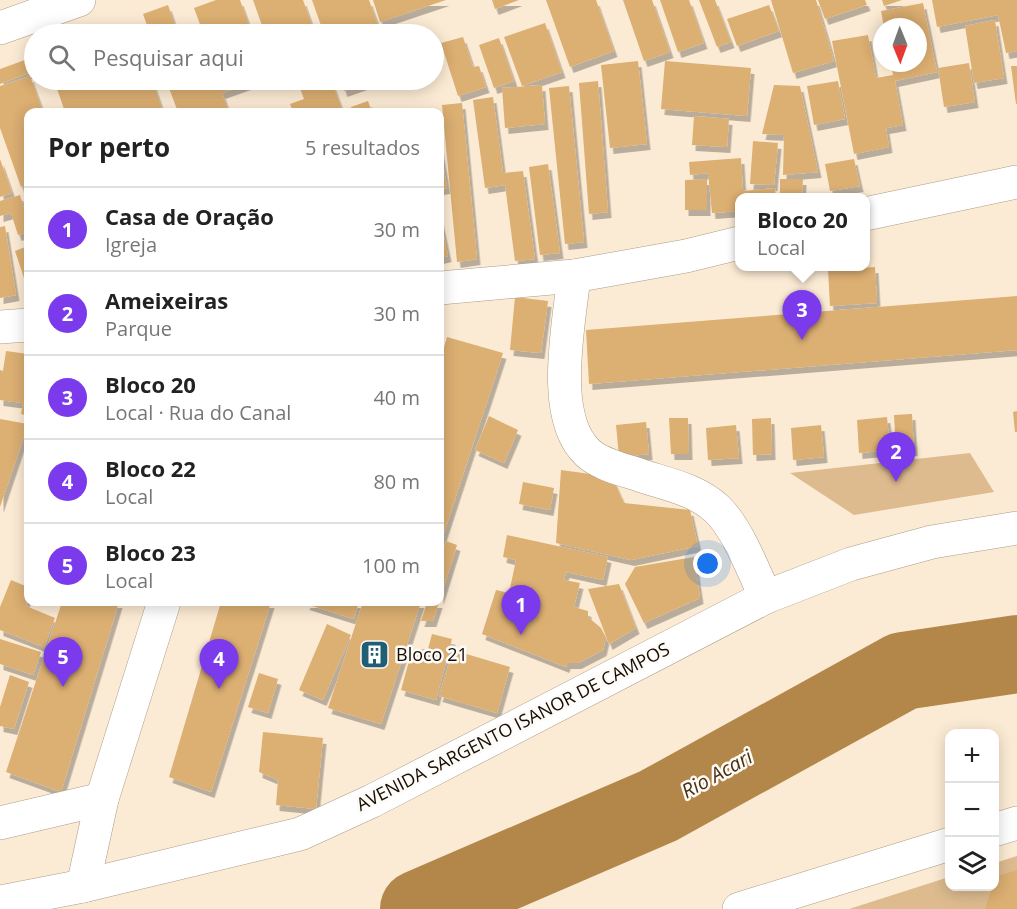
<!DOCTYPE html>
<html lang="pt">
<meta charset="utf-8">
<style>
:root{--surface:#fff;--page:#f2f2f2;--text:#222;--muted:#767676;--line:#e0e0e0;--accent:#7c3aed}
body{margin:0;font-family:"Open Sans",sans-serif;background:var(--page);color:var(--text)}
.controls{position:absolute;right:18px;bottom:18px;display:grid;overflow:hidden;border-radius:12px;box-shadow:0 3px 15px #0003}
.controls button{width:54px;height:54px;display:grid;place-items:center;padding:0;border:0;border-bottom:2px solid var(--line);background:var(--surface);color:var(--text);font:30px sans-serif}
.compass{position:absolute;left:873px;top:18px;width:54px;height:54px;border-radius:50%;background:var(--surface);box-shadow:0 3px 15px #0003;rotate:179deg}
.you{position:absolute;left:708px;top:564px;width:21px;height:21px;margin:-15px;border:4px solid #fff;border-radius:50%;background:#1a73e8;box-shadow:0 0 0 9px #1a73e833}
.badge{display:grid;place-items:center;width:39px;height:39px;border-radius:50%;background:var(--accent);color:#fff;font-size:20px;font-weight:700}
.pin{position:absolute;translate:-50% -50px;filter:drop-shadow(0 2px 3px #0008)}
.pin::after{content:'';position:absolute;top:32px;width:21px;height:18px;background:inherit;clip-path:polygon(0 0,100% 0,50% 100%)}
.popup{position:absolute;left:735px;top:193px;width:135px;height:78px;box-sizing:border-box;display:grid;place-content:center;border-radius:12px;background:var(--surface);filter:drop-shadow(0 2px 4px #0005);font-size:20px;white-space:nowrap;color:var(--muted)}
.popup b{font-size:22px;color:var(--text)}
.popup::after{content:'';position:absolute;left:50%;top:100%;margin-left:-12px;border:12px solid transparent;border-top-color:var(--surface)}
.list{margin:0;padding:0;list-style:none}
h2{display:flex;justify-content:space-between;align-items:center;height:78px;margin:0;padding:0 24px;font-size:26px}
h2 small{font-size:20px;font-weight:400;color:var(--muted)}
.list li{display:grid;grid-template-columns:39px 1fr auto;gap:18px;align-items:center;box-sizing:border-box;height:84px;padding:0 24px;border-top:2px solid var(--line)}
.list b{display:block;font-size:22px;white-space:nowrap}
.list p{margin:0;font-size:20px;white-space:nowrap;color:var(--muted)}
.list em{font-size:20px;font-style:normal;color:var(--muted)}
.icon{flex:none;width:33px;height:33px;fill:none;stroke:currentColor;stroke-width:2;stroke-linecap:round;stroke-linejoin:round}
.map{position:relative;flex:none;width:1017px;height:909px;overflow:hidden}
.search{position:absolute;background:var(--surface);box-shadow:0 3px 15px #0003;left:24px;top:24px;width:420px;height:66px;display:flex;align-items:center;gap:15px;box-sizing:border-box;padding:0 21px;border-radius:33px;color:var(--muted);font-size:22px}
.panel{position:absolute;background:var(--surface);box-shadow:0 3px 15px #0003;left:24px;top:108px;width:420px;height:498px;border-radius:12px}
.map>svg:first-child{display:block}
.green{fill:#ddbb8e}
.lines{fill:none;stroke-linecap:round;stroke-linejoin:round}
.river{stroke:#b3874a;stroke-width:78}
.building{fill:#dcaf72;filter:url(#shadow)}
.minor-casing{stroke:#ac9c87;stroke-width:34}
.minor{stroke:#fff;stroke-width:33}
.labels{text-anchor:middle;stroke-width:5;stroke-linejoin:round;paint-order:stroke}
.poi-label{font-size:18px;fill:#130d06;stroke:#fefaf6;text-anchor:start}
.street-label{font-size:18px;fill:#130d06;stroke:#fefaf6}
.water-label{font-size:20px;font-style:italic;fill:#463217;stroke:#fefaf6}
</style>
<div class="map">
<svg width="1017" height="909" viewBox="0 0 1017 909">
<defs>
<filter id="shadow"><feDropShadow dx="3.5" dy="6" stdDeviation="0" flood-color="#0004"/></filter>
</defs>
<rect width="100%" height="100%" fill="#fcebd4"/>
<g class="green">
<polygon points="970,453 994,492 854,515 790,473"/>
<polygon points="1017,856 1017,909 849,909 949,877 950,886 994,886 995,863"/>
</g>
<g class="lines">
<polyline class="river" points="419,909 658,806 903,671 1017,654"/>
</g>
<g class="building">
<polygon points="216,0 240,0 252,34 180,34 201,27 194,8"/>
<polygon points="253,0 303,0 315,34 265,34"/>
<polygon points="312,0 369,0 381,34 324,34"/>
<polygon points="373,0 446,0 380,22"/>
<polygon points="492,0 519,0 495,9"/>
<polygon points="546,0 596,0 614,51 570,67"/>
<polygon points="623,0 652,0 670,52 644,61"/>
<polygon points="660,0 689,0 704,43 678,52"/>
<polygon points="699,0 715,0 731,42 717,47"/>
<polygon points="771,0 816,0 834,61 793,73"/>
<polygon points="818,0 865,0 867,5 825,19"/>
<polygon points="882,0 902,0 884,6"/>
<polygon points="932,0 1017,0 1017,51 1006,53 998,15 937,27"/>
<polygon points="923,3 937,72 895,81 903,125 886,128 889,147 854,154 832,41 868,35 876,78 893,75 891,63 918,63 918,27 884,27 881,11"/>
<polygon points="168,5 178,34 150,34 143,14"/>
<polygon points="769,5 779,31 737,46 727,19"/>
<polygon points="995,20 1004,78 974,83 965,26"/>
<polygon points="545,23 562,72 522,86 504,37"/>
<polygon points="129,29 131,34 115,34"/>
<polygon points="463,37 473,67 479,66 486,87 458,96 441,43"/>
<polygon points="499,38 514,81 494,88 479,45"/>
<polygon points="33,57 34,71 0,84 0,69"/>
<polygon points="638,61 647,144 610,148 601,65"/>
<polygon points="665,61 751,68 747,116 661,109"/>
<polygon points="969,63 975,102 944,107 938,68"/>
<polygon points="1011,66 1017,66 1017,104 1016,104"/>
<polygon points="30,76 43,112 28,112 28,184 21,187 0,128 0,86"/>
<polygon points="54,80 152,80 163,112 65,112"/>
<polygon points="166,80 259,80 222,93 229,112 178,112"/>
<polygon points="297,80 331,80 343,112 293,112 290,104 304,99"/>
<polygon points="340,80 375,80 344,91"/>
<polygon points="598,81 608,212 589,214 579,83"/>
<polygon points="838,81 845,119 814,125 807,86"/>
<polygon points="542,85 545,124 505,128 502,88"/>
<polygon points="774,85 800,86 818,172 783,175 784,135 762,134"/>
<polygon points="569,86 584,242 565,244 549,88"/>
<polygon points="493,97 503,173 523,171 535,259 515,261 505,185 485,188 473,100"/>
<polygon points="368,101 372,112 353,112 351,107"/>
<polygon points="462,103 477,259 457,262 442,105"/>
<polygon points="694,116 729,119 727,147 692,145"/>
<polygon points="753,141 778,143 774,185 750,184"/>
<polygon points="440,147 447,188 440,189"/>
<polygon points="741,158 743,191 775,188 776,198 739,198 739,211 712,213 708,173 690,175 689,162"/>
<polygon points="0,159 12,193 0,197"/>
<polygon points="854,159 860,186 830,191 825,164"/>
<polygon points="548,164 560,253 540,255 529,167"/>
<polygon points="707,179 707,210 685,210 685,180"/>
<polygon points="780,179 803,179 802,198 780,198"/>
<polygon points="20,195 28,221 28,232 18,235 11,213 0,216 0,201"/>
<polygon points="440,218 448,256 440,258"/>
<polygon points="5,226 16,295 0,298 0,227"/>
<polygon points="28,246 28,290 15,251"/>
<polygon points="875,267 877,303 830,306 828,270"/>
<polygon points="1017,296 1017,350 589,384 586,330"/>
<polygon points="515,297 548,301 541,353 510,350"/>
<polygon points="447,337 503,353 440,545 440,361"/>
<polygon points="6,351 28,354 28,416 21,414 23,403 0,400 0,370 3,371"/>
<polygon points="1017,411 1017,432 1015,432 1013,412"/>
<polygon points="912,414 914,450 896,451 894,415"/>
<polygon points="489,416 518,430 504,463 475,450"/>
<polygon points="887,417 890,450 859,453 857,420"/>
<polygon points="669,418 688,418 689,454 671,454"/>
<polygon points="771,418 772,454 753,455 752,419"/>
<polygon points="0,419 28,424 0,507"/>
<polygon points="646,422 649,454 619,457 616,425"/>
<polygon points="736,425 739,458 708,460 706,428"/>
<polygon points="821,425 824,457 793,460 791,428"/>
<polygon points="561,470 612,477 624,503 690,510 698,546 631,560 556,543"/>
<polygon points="523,482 554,488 550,510 519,504"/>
<polygon points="507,535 608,557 603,580 566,572 564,580 580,583 574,607 588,611 588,617 601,628 606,638 603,650 578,663 567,663 566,667 482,634 496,590 509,593 516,560 503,557"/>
<polygon points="446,541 457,545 440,599 440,562"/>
<polygon points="694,557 700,598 644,623 625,584 635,567"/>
<polygon points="11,580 28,587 26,606 55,618 44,647 0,630 0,607"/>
<polygon points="619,584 636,628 609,644 588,589"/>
<polygon points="62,602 119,602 61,792 6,772"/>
<polygon points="221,602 271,602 211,792 169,777"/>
<polygon points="307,602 359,602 354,619 306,604"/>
<polygon points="363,602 421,602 381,724 328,708"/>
<polygon points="427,602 439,602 433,621 421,621"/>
<polygon points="327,624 351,635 323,700 299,690"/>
<polygon points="432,634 452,639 436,700 401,690 412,650 428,649"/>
<polygon points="0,639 41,652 33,675 0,664"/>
<polygon points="453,650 510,667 497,713 439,696"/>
<polygon points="259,673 278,679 268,713 248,707"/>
<polygon points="10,675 29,682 14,729 0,726 0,707"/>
<polygon points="263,732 323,738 316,809 276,805 278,780 259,772"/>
<polygon points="1017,870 1017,909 985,909 995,877"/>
</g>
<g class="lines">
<defs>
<g id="minor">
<polyline points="0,28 79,0"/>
<polyline points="865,214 1017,182"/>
<path d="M 574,276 C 569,325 549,417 588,453 C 601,465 625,470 642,476 C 667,484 697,490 717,509 C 738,529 753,571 766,597"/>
<polyline points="440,288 574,276 686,256 739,243"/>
<polyline points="0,327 28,325"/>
<polyline points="0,823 102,799"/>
<polyline points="994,830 1017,823"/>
<polyline points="83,886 102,799 164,602"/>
<polyline points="0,902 83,886 300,834 372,801 766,597 851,564 932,542 1017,528"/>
<polyline points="739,909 950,844"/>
</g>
</defs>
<use href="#minor" class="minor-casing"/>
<use href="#minor" class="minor"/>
</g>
<defs>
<symbol id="building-square" viewBox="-11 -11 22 22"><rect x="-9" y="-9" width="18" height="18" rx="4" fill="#1f5e74" stroke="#fefaf6"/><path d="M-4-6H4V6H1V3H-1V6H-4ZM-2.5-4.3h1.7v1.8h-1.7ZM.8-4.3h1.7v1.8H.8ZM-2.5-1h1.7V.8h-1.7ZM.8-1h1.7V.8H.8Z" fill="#fff"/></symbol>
</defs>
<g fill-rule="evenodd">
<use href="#building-square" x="358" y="638" width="33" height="33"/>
</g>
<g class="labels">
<g class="poi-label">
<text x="396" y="661">Bloco 21</text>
</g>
<g class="street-label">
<text transform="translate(513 727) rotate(-27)" y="6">AVENIDA SARGENTO ISANOR DE CAMPOS</text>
</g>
<g class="water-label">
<text transform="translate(717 774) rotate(-29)" y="7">Rio Acari</text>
</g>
</g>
</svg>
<div class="controls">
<button>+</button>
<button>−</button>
<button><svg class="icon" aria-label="layers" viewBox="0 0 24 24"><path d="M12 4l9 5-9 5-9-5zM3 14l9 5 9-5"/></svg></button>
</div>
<svg class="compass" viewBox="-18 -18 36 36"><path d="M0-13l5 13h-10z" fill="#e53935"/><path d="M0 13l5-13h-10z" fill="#767676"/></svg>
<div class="you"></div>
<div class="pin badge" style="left:521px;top:635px">1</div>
<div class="pin badge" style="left:896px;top:482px">2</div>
<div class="pin badge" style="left:802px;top:340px">3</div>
<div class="popup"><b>Bloco 20</b>Local</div>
<div class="pin badge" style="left:219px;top:689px">4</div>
<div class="pin badge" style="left:63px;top:687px">5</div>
<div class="search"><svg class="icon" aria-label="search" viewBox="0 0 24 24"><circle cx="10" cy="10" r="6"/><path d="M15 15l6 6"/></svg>Pesquisar aqui</div>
<section class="panel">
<h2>Por perto<small>5 resultados</small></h2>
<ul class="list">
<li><span class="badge">1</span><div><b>Casa de Oração</b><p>Igreja</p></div><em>30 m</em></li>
<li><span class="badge">2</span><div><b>Ameixeiras</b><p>Parque</p></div><em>30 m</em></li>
<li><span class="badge">3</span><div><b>Bloco 20</b><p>Local · Rua do Canal</p></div><em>40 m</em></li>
<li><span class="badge">4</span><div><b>Bloco 22</b><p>Local</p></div><em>80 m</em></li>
<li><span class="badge">5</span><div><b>Bloco 23</b><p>Local</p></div><em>100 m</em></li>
</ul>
</section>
</div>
